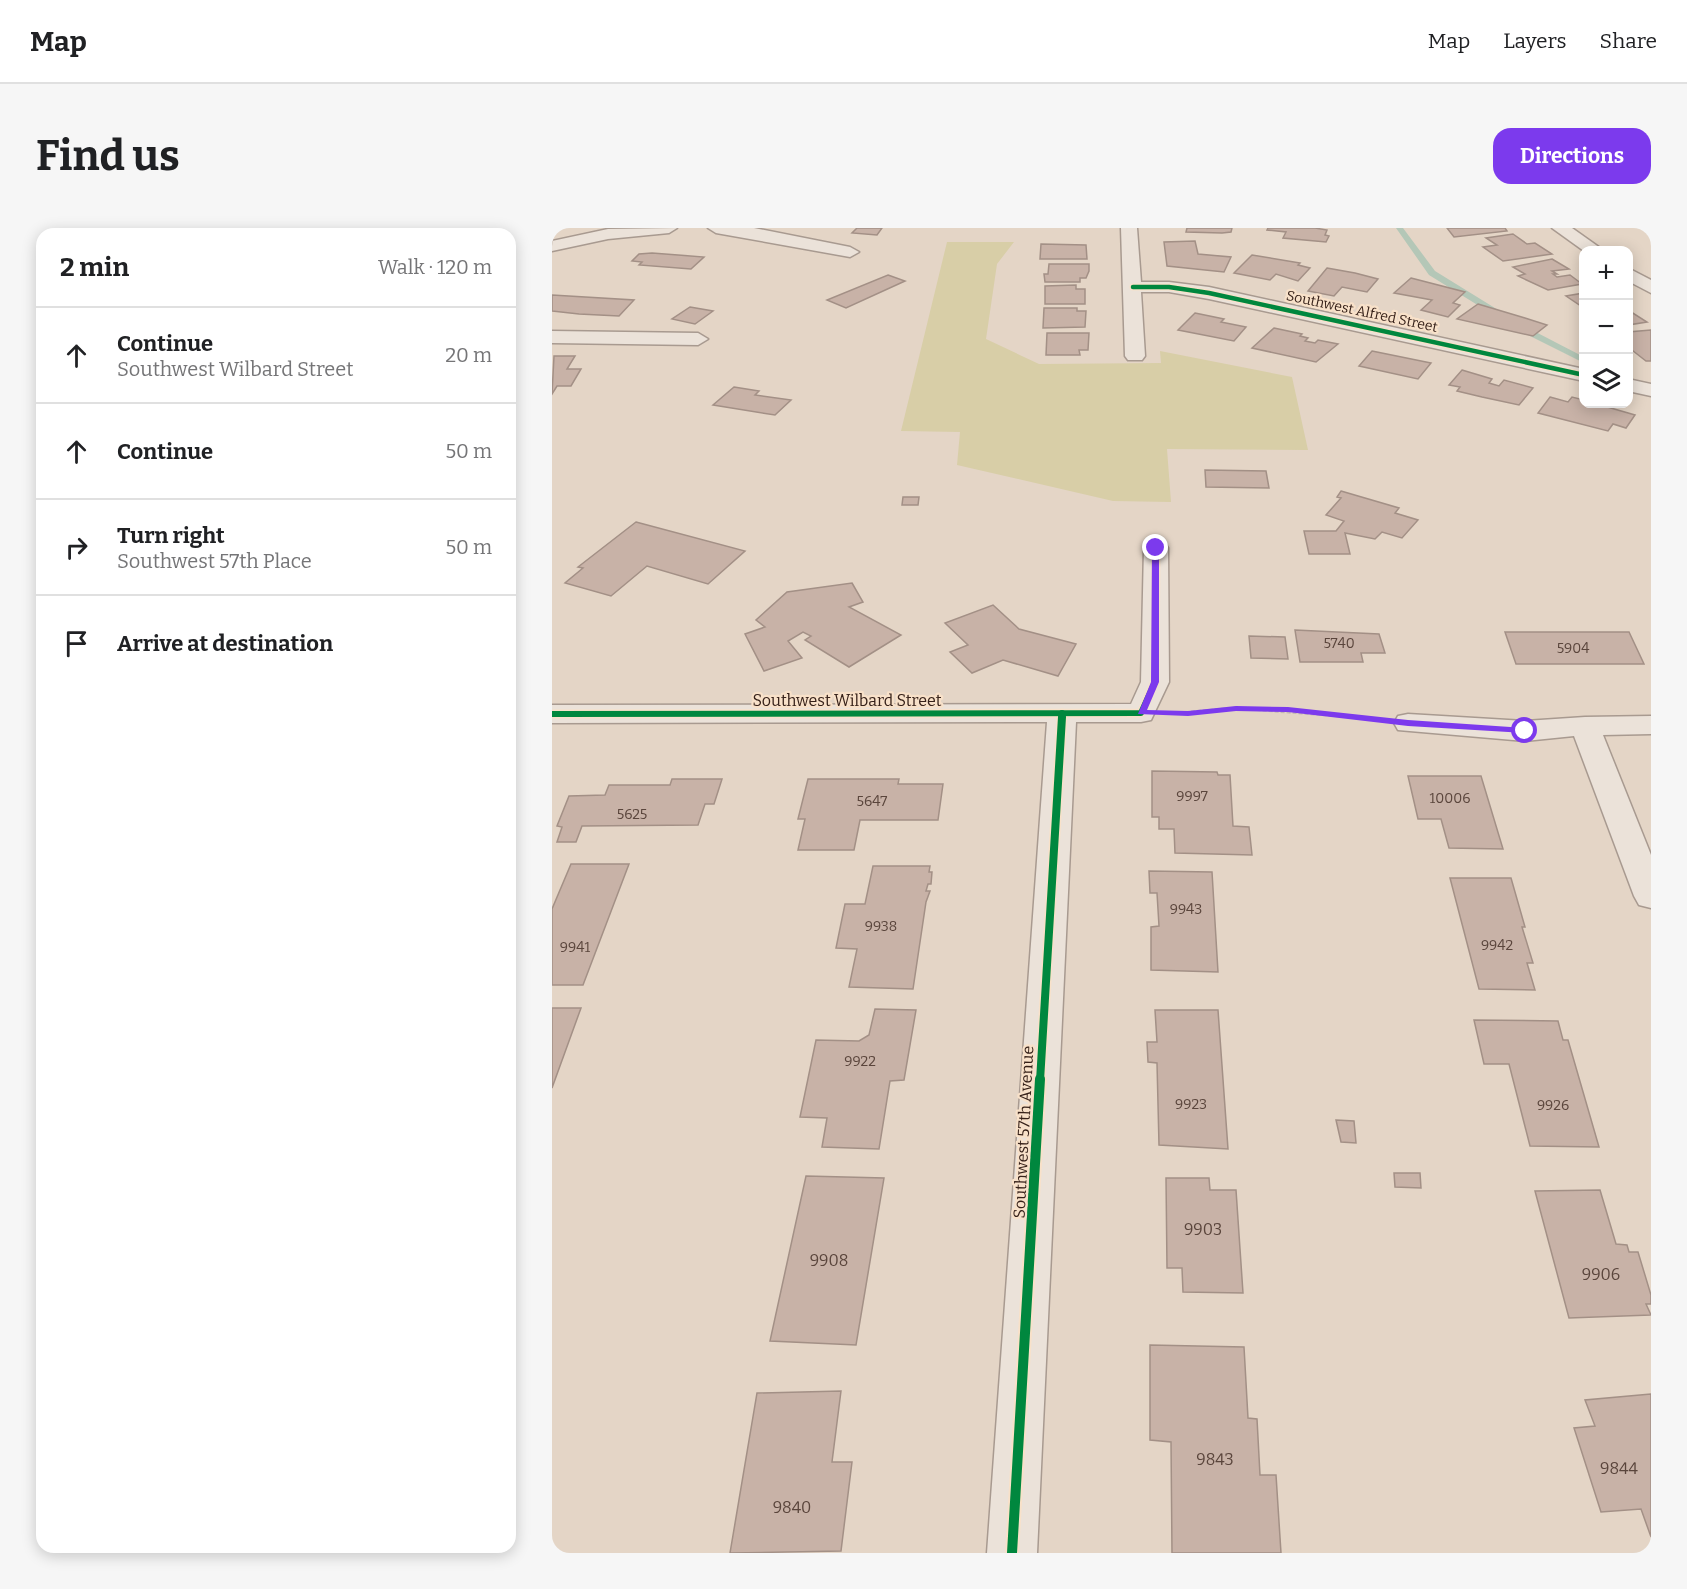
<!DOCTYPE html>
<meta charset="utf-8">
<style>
:root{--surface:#fff;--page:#f6f6f6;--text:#202124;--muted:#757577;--line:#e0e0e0;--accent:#7c3aed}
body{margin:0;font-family:Bitter,serif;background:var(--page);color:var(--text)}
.controls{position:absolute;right:18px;top:18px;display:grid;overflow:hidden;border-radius:12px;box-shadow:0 3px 15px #0003}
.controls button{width:54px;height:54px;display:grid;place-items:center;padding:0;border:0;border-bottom:2px solid var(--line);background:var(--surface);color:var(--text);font:30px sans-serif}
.stop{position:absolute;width:18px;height:18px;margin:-14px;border:4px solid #7c3aed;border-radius:50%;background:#fff}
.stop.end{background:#7c3aed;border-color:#fff;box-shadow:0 2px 6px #0008}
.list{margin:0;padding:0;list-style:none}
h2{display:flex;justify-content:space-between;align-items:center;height:78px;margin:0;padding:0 24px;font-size:26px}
h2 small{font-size:20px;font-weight:400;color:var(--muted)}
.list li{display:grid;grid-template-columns:39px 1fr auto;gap:18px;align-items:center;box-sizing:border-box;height:96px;padding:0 24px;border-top:2px solid var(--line)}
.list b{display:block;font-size:22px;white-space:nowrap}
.list p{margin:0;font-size:20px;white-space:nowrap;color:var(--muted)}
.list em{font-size:20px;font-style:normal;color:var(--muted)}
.icon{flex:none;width:33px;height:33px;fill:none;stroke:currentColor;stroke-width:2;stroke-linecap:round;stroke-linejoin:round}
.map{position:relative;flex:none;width:1099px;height:1325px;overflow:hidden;border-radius:18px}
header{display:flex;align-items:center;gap:36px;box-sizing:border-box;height:84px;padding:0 30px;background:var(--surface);border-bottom:2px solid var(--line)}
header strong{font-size:28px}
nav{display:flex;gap:33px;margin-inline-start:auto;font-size:21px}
.intro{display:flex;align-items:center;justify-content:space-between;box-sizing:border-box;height:144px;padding:0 36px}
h1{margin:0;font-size:42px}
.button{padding:15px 27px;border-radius:18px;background:var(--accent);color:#fff;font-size:21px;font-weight:700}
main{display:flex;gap:36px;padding:0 36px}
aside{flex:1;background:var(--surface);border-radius:18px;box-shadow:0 3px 15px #0003}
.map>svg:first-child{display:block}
.green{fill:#d8cea7}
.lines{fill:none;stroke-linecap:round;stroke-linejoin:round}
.stream{fill:#b4c7b7;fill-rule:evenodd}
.building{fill:#c8b2a7;stroke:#a39086;stroke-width:1.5}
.street-casing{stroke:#a89a90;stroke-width:3}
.path-far1{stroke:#c3b8b0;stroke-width:3;stroke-dasharray:4 2;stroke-linecap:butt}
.path{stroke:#c3b8b0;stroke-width:4;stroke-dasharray:4.5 3;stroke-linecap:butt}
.street{fill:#ebe2d9;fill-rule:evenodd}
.cycleway-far3-casing{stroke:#f8e1c9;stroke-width:7}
.cycleway-far2-casing{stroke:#f8e1c9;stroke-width:9}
.cycleway-far1-casing{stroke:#f8e1c9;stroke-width:11}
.cycleway-casing{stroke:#f8e1c9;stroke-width:14}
.cycleway-far3{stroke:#00873e;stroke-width:4.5}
.cycleway-far2{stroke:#00873e;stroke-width:6}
.cycleway-far1{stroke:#00873e;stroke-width:8}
.cycleway{stroke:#00873e;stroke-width:10}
.route{fill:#7c3aed}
.labels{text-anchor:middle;stroke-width:4.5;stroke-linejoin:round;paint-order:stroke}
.far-street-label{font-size:14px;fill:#362119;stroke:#f8e1c9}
.number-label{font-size:14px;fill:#5a453c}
.street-label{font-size:16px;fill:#362119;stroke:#f8e1c9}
.near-number-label{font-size:16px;fill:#5a453c}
</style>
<header>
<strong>Map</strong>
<nav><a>Map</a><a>Layers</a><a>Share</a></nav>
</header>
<div class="intro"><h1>Find us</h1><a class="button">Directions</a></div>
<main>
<aside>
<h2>2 min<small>Walk · 120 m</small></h2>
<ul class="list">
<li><svg class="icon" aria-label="ahead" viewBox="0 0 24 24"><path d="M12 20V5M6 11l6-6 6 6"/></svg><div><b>Continue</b><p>Southwest Wilbard Street</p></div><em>20 m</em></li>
<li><svg class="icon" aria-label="ahead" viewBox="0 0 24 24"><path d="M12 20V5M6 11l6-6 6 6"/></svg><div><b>Continue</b></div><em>50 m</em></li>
<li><svg class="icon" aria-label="right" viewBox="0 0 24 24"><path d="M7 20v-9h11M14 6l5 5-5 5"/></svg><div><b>Turn right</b><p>Southwest 57th Place</p></div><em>50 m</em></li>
<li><svg class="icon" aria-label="arrive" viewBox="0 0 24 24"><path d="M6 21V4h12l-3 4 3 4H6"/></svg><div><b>Arrive at destination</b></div></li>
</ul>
</aside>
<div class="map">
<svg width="1099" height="1325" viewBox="0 0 1099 1325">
<rect width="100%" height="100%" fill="#e4d5c6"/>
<polygon class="green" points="395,14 462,14 445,36 434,111 487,136 609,135 608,123 740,149 756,222 615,221 619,274 561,273 405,237 408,204 349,203"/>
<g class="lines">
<g class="stream">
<polygon points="844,0 851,0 883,43 951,85 951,89 945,89 877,47"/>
<polygon points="964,97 970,97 1032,129 1032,135 964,101"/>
</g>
</g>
<g class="building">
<polygon points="305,0 330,0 325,7 300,5"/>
<polygon points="635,0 680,0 679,4 670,5 634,4"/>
<polygon points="716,0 763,0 775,2 773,7 777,8 774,14 731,10 734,4 715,2"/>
<polygon points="895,0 953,0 955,3 902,9"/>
<polygon points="961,6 975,16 983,15 1000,26 951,33 931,19 945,17 934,10"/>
<polygon points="643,13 646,26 679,29 672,44 615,38 612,14"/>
<polygon points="489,16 534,17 535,31 488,31"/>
<polygon points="100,25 152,29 139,41 87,37 90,34 80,33 87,26"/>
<polygon points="700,27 748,35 746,37 758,40 746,53 724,46 718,52 682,45"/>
<polygon points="1000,31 1017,41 1000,43 1005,46 1001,46 1005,49 1018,47 1030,56 996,62 966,48 973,46 961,39"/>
<polygon points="497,36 537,36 537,43 534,50 528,50 528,54 493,54 492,46 496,46"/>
<polygon points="775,40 803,45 826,51 815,64 790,59 782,68 756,63"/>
<polygon points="336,47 353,53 294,80 275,72"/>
<polygon points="859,50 913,64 901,75 908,77 896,89 869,82 880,72 842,65"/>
<polygon points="524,57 524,61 533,61 533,76 493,76 493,58"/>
<polygon points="1032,65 1032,80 1014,68"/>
<polygon points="0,67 82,72 67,88 27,86 0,83"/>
<polygon points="926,76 973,90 995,97 981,108 905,91"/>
<polygon points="138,79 161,83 143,96 120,91"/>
<polygon points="492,80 525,80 525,83 534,83 533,99 491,100"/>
<polygon points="1076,82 1095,94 1076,97"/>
<polygon points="643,85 672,91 669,94 694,99 682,113 626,102"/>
<polygon points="722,100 750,106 748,108 756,110 753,113 763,115 766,112 786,116 764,134 700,120"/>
<polygon points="1099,102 1099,133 1094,133 1076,119 1076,104"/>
<polygon points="495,105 537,105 536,122 527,122 528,127 494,127"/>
<polygon points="820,123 879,135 866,151 807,138"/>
<polygon points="2,128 23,128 15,141 29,141 19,158 5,158 0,166"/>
<polygon points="910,142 940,151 937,155 947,158 952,152 981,160 967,177 930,169 905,163 908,159 897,157"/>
<polygon points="182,159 207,163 203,167 239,172 223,187 161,177"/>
<polygon points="998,169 1016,174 1020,169 1032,172 1032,176 1045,176 1083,187 1074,200 1061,196 1056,203 986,185"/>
<polygon points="653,242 714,243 717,260 654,259"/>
<polygon points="789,263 847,280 843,285 866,292 850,310 830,304 823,311 793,305 798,326 757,326 752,303 784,303 792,293 774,287 789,270 785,269"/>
<polygon points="351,269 367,269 366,277 350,277"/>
<polygon points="84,294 193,323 156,356 95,338 59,368 13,355 31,340 26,339"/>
<polygon points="300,355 311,374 297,379 349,407 297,439 253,412 259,408 251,404 236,413 250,430 212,443 193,406 213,399 204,392 235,364"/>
<polygon points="441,377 467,401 524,416 506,448 451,432 420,445 398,424 416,417 393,395"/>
<polygon points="743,402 827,406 833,425 809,425 811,434 748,434"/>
<polygon points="953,404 1077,404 1092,436 964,436"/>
<polygon points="697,408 733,409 736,431 699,430"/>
<polygon points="600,543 665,544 666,547 678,547 681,598 697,599 700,627 623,625 622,601 607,601 607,589 600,589"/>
<polygon points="856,548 929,548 951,621 897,620 889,591 866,591"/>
<polygon points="120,551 170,551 162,576 153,576 146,597 30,598 24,614 5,614 10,599 5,598 17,568 53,567 57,557 118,557"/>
<polygon points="256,551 347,551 346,556 391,556 386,592 308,592 302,622 246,622 253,591 246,591"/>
<polygon points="19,636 77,636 31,757 0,757 0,681"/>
<polygon points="321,638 378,638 377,644 380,644 379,656 376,656 374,663 378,663 374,674 361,761 297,759 305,721 284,720 293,676 313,676"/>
<polygon points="597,643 660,644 666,744 599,742 599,699 607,698 605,665 598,665"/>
<polygon points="898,650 959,650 973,699 970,699 981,735 975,735 983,762 927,761"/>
<polygon points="0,780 29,780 0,860"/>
<polygon points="323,781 364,782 352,852 338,853 327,921 270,919 275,890 248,889 264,812 307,813 317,807"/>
<polygon points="603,782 666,782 676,921 607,917 605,835 596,834 595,814 605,814"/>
<polygon points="922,792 1006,793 1011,812 1016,812 1047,919 978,918 957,836 932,836"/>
<polygon points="784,892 802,893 804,915 789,914"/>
<polygon points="842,945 868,945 869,960 843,959"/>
<polygon points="254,948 332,950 304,1117 218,1113"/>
<polygon points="614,950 657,950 658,962 684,962 691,1065 631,1064 630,1040 615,1040"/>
<polygon points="1048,962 1064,1016 1075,1017 1077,1024 1086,1024 1099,1067 1099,1076 1094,1076 1099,1087 1017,1090 983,963"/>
<polygon points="598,1117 692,1119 696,1190 705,1191 708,1247 724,1247 729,1325 620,1325 619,1214 598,1212"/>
<polygon points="289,1163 280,1234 300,1234 289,1323 178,1325 205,1165"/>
<polygon points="1099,1166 1099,1309 1089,1281 1049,1284 1022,1200 1043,1198 1033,1172"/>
</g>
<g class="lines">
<defs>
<g id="street">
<polygon points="125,0 117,5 56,11 0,23 0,13 56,1"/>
<polygon points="156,0 202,0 298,19 307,24 298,29 164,5"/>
<polygon points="569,0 585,0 589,54 617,54 657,59 1032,141 1032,153 657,71 617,64 589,64 593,128 590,132 576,132 573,128"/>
<polygon points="1000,0 1020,0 1051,22 1032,23"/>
<polygon points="1076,40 1099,52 1099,65 1076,53"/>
<polygon points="0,103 146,105 156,111 146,117 0,115"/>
<polygon points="1076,151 1099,156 1099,168 1076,163"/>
<polygon points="604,313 613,315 616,320 617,454 599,492 589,494 524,494 485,1325 435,1325 495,494 0,495 0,477 579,476 589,454 592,320 595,315"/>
<polygon points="856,486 973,493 1033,489 1099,488 1099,506 1051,507 1099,627 1099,680 1087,677 1082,668 1022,508 973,513 846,502 842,495 846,488"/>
</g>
</defs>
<use href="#street" class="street-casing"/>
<polyline class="path-far1" points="627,485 684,480 816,490"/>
<polyline class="path" points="802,489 823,491"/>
<use href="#street" class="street"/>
<defs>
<polyline id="cycleway-far3" points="581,59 617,59 657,65 1032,147"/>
<g id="cycleway-far2">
<polyline points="0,486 589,485 603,454 604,320"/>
<polyline points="510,490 510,485"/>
</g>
<polyline id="cycleway-far1" points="488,853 510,489"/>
<polyline id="cycleway" points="460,1325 488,851"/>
</defs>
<use href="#cycleway-far3" class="cycleway-far3-casing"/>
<use href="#cycleway-far2" class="cycleway-far2-casing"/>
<use href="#cycleway-far1" class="cycleway-far1-casing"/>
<use href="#cycleway" class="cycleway-casing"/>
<use href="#cycleway-far3" class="cycleway-far3"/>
<use href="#cycleway-far2" class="cycleway-far2"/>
<use href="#cycleway-far1" class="cycleway-far1"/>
<use href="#cycleway" class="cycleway"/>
</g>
<polygon class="route" points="604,318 607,320 607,454 595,482 636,483 684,478 736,479 856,492 973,500 977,503 973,505 856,498 736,484 684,483 636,488 586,486 599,454 600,320"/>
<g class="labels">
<g class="far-street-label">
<text transform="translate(810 83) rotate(12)" y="5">Southwest Alfred Street</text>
</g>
<g class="number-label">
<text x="787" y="420">5740</text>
<text x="1021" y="425">5904</text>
<text x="640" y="573">9997</text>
<text x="898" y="575">10006</text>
<text x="320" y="578">5647</text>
<text x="80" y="591">5625</text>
<text x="634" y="686">9943</text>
<text x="329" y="703">9938</text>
<text x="945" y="722">9942</text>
<text x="23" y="724">9941</text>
<text x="308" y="838">9922</text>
<text x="639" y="881">9923</text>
<text x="1001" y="882">9926</text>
</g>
<g class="street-label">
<text x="295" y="478">Southwest Wilbard Street</text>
<text transform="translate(471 904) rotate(-87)" y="6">Southwest 57th Avenue</text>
</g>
<g class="near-number-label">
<text x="651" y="1007">9903</text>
<text x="277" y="1038">9908</text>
<text x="1049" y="1052">9906</text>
<text x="663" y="1237">9843</text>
<text x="1067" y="1246">9844</text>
<text x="240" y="1285">9840</text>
</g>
</g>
</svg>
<div class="controls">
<button>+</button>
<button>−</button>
<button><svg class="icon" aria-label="layers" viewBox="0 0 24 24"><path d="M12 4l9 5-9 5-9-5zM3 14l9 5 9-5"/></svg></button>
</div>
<div class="stop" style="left:973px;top:503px"></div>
<div class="stop end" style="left:604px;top:320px"></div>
</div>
</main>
